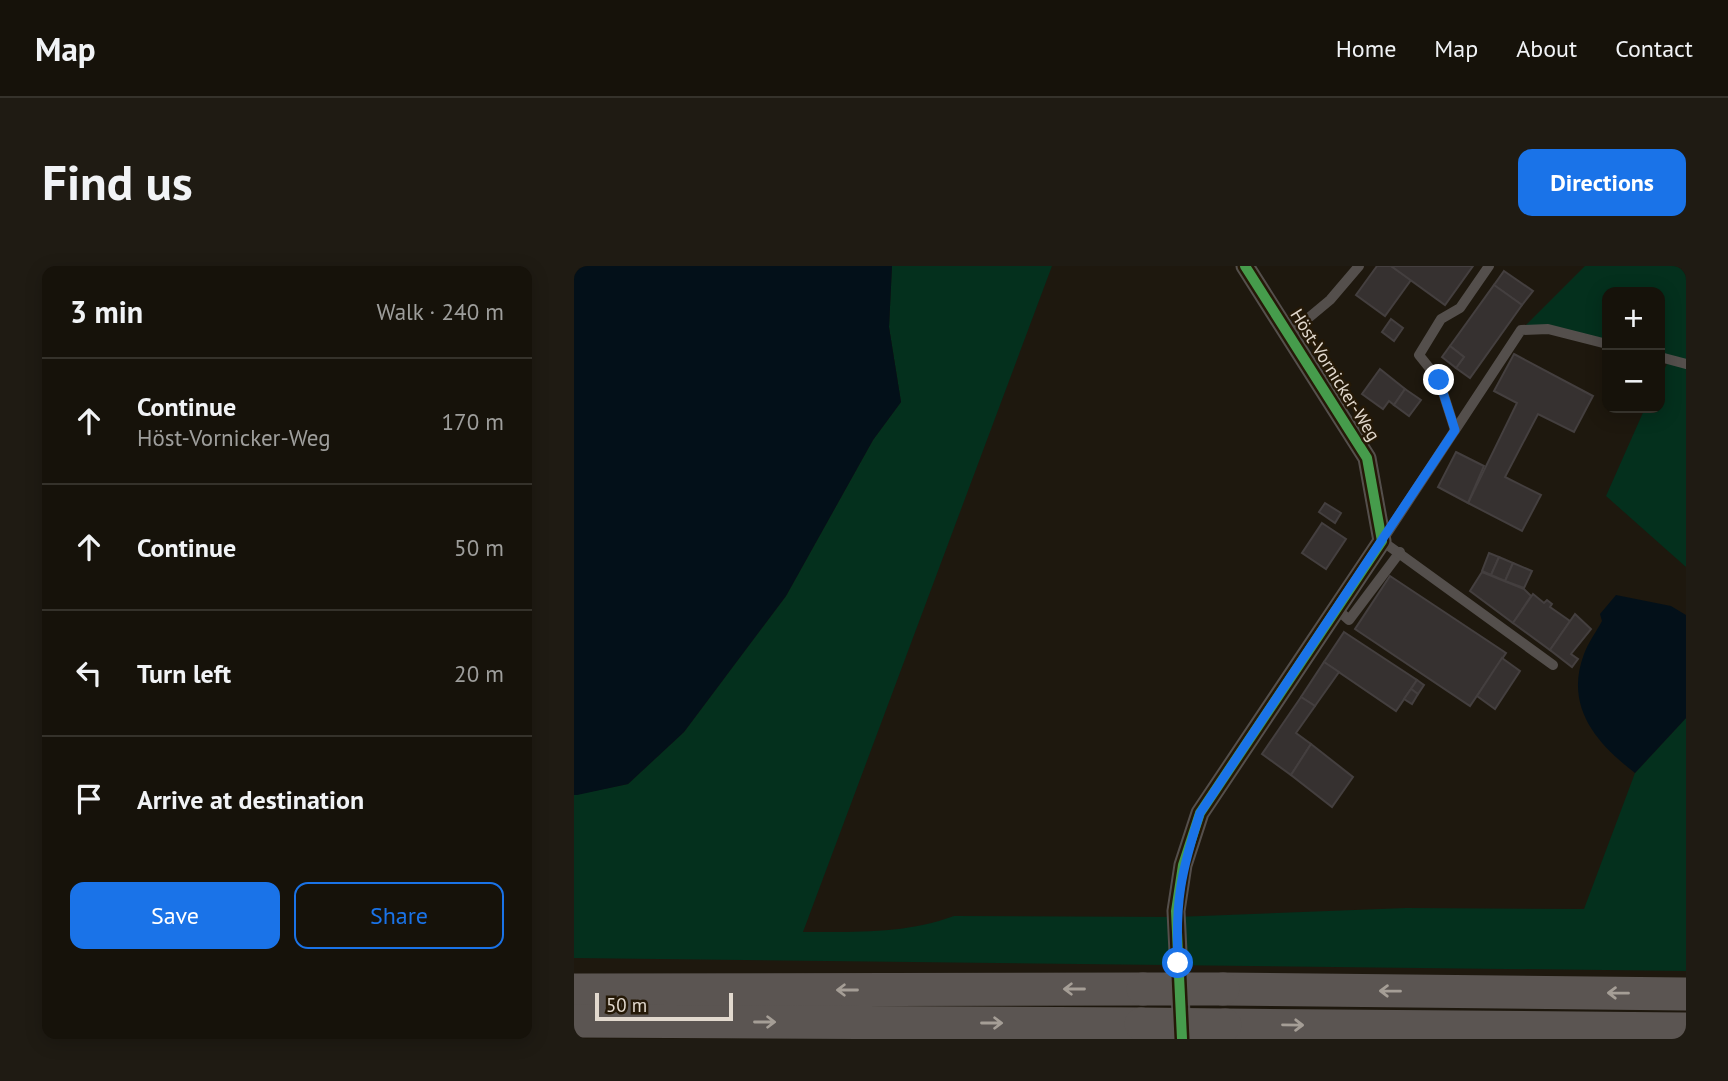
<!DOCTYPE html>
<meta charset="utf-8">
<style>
:root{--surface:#16120a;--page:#1f1b13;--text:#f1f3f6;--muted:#9e9e9c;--line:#35322b;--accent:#1a73e8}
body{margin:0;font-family:"PT Sans",sans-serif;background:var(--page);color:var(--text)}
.controls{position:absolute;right:21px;top:21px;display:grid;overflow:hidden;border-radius:14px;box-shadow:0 4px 18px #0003}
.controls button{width:63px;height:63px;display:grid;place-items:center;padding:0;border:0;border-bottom:2px solid var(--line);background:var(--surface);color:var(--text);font:35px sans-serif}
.scale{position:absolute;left:21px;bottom:18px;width:138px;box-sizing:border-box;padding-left:7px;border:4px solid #e2d9ce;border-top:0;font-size:19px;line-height:24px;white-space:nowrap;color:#e2d9ce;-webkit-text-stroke:5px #251907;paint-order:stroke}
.stop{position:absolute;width:21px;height:21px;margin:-16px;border:5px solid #1a73e8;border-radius:50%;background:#fff}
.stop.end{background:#1a73e8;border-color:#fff;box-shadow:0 2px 7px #0008}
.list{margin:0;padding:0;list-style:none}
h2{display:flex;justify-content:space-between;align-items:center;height:91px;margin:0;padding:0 28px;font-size:30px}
h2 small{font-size:23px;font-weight:400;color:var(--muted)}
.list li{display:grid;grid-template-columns:46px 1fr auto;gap:21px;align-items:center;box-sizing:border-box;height:126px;padding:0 28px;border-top:2px solid var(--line)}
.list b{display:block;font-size:26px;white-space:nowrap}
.list p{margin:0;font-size:23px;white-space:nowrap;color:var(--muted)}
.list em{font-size:23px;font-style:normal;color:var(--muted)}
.actions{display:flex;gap:14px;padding:21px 28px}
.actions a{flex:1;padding:16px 0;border:2px solid var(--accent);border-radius:14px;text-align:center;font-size:24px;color:var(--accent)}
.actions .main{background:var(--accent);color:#fff}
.icon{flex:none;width:38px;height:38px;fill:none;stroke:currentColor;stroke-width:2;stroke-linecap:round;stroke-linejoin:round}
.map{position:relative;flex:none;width:1112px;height:773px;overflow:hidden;border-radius:14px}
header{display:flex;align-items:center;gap:42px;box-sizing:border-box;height:98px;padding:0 35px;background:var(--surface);border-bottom:2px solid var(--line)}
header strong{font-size:33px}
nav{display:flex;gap:38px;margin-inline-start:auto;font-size:24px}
.intro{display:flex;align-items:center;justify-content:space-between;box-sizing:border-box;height:168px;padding:0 42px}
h1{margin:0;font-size:49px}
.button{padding:18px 32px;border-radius:14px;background:var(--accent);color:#fff;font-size:24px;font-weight:700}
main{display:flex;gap:42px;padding:0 42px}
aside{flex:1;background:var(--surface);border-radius:14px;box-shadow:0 4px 18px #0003}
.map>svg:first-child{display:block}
.green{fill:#04301d}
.water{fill:#031019}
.building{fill:#363130;stroke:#443f3f;stroke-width:2}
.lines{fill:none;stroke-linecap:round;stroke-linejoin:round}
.lane{stroke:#544f4c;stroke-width:10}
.street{stroke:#544f4c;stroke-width:19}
.highway{stroke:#5b5552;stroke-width:33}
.highway-bridge{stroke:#5b5552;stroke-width:33}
.cycleway-casing{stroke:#251907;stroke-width:15}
.cycleway{stroke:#469c4c;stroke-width:10}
.oneway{stroke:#a59e96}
.route{stroke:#1a73e8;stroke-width:9}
.labels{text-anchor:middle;stroke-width:5;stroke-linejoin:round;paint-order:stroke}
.street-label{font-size:18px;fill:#e2d9ce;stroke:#251907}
</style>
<header>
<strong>Map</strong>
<nav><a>Home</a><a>Map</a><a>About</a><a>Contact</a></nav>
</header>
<div class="intro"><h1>Find us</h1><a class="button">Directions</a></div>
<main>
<aside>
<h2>3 min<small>Walk · 240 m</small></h2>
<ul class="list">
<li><svg class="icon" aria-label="ahead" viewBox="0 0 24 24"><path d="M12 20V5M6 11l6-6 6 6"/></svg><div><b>Continue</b><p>Höst-Vornicker-Weg</p></div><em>170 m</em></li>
<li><svg class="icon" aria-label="ahead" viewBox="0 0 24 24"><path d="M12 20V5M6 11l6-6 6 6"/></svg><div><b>Continue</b></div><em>50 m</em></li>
<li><svg class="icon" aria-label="left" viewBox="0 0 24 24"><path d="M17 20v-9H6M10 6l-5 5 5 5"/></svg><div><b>Turn left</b></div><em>20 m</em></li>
<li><svg class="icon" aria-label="arrive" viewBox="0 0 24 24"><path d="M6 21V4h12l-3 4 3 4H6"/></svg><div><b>Arrive at destination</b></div></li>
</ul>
<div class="actions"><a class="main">Save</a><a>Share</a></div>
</aside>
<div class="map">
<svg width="1112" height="773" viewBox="0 0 1112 773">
<rect width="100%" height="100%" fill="#1e180e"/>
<g class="green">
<path d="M 318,0 L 478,0 L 229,666 C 281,666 331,668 380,650 L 602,651 L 832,642 L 1010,643 L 1061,507 L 1112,452 L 1112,705 L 0,692 L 0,529 L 54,518 L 110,466 L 212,330 L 299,174 L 327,136 L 315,61 Z"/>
<polygon points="1011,0 1112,0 1112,301 1032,230 1071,142 1086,142 1086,112 1095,94 1086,91 1086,26 1033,26 1033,78 974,63 947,64"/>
</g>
<g class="water">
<polygon points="0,0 318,0 315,61 327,136 299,174 212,330 110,466 54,518 3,529 0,529"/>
<path d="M 1042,329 L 1097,340 L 1112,349 L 1112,452 L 1061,507 C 1023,478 990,441 1010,388 C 1014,377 1022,366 1028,355 L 1026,348 Z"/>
</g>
<g class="building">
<polygon points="803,0 817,0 837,14 811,50 782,29"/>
<polygon points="817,0 899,0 871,39"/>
<polygon points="930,5 959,25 948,39 920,19"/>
<polygon points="920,19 948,39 896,112 882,102 890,91 876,80"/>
<polygon points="817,53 829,62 820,75 808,66"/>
<polygon points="876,80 890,91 882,102 868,91"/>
<polygon points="940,88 1019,130 1000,166 964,148 931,211 967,229 948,265 894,237 943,137 920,125"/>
<polygon points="806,103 831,123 820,139 815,135 809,143 788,128"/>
<polygon points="831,123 847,134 835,150 820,139"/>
<polygon points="882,186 910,200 894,237 864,221"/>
<polygon points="751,237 767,247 761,257 745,246"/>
<polygon points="748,257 772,273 752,303 728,287"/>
<polygon points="915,287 925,291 917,309 908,305"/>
<polygon points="925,291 939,297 931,315 917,309"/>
<polygon points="939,297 958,305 950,322 931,315"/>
<polygon points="908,306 950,323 957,330 939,357 896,325"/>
<polygon points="816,310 932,387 896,440 781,363"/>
<polygon points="959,328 970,337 973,334 978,338 976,341 996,355 976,384 939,357"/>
<polygon points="1001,348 1017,363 997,388 1004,393 998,401 976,384"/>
<polygon points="770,366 843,414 822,445 750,396"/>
<polygon points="928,392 946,405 921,443 903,430"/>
<polygon points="750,396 765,406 741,440 727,431"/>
<polygon points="843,414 850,419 844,428 837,423"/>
<polygon points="837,423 844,428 838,438 830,433"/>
<polygon points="727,431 741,440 722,467 737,478 717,509 688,488"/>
<polygon points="737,478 779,511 758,541 717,509"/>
</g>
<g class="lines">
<g class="lane">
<polyline points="714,69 756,34 785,0"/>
<polyline points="1086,91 1112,98"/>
<polyline points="881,164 865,114 845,89 867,53 886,42 915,0"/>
<polyline points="764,344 775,354 826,286"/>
<polyline points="979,399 808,275 947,64 974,63 1033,78"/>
</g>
<polyline class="street" points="608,768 602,645 609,599 626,547 808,275 793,192 671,0"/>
<g class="highway">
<polyline points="649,723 1112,728"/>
<polyline points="0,724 569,723"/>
<polyline points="0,755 567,758"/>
<polyline points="651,759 1112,763"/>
</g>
<g class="highway-bridge">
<polyline points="569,723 649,723"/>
<polyline points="567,758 651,759"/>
</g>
<defs>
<polyline id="cycleway" points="608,773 602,645 609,599 626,547 808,275 793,192 671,0"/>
</defs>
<use href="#cycleway" class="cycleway-casing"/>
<use href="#cycleway" class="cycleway"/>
</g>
<defs><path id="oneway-shaft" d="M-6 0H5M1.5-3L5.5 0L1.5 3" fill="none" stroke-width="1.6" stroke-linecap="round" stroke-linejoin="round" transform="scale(1.75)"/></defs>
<g class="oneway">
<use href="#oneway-shaft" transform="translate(500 723) rotate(180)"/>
<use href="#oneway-shaft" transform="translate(273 724) rotate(180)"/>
<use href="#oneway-shaft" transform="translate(816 725) rotate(-179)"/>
<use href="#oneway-shaft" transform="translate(1044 727) rotate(-179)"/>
<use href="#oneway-shaft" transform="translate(191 756)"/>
<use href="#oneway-shaft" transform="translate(418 757)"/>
<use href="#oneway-shaft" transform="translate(719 759) rotate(1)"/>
</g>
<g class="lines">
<path class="route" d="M 604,697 C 601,635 607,606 626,547 L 881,164 L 865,114"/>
</g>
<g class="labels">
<g class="street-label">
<text transform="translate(761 109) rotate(58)" y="6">Höst-Vornicker-Weg</text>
</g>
</g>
</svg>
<div class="controls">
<button>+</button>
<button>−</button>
</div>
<div class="scale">50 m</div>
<div class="stop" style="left:604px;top:697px"></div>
<div class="stop end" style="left:865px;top:114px"></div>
</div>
</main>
